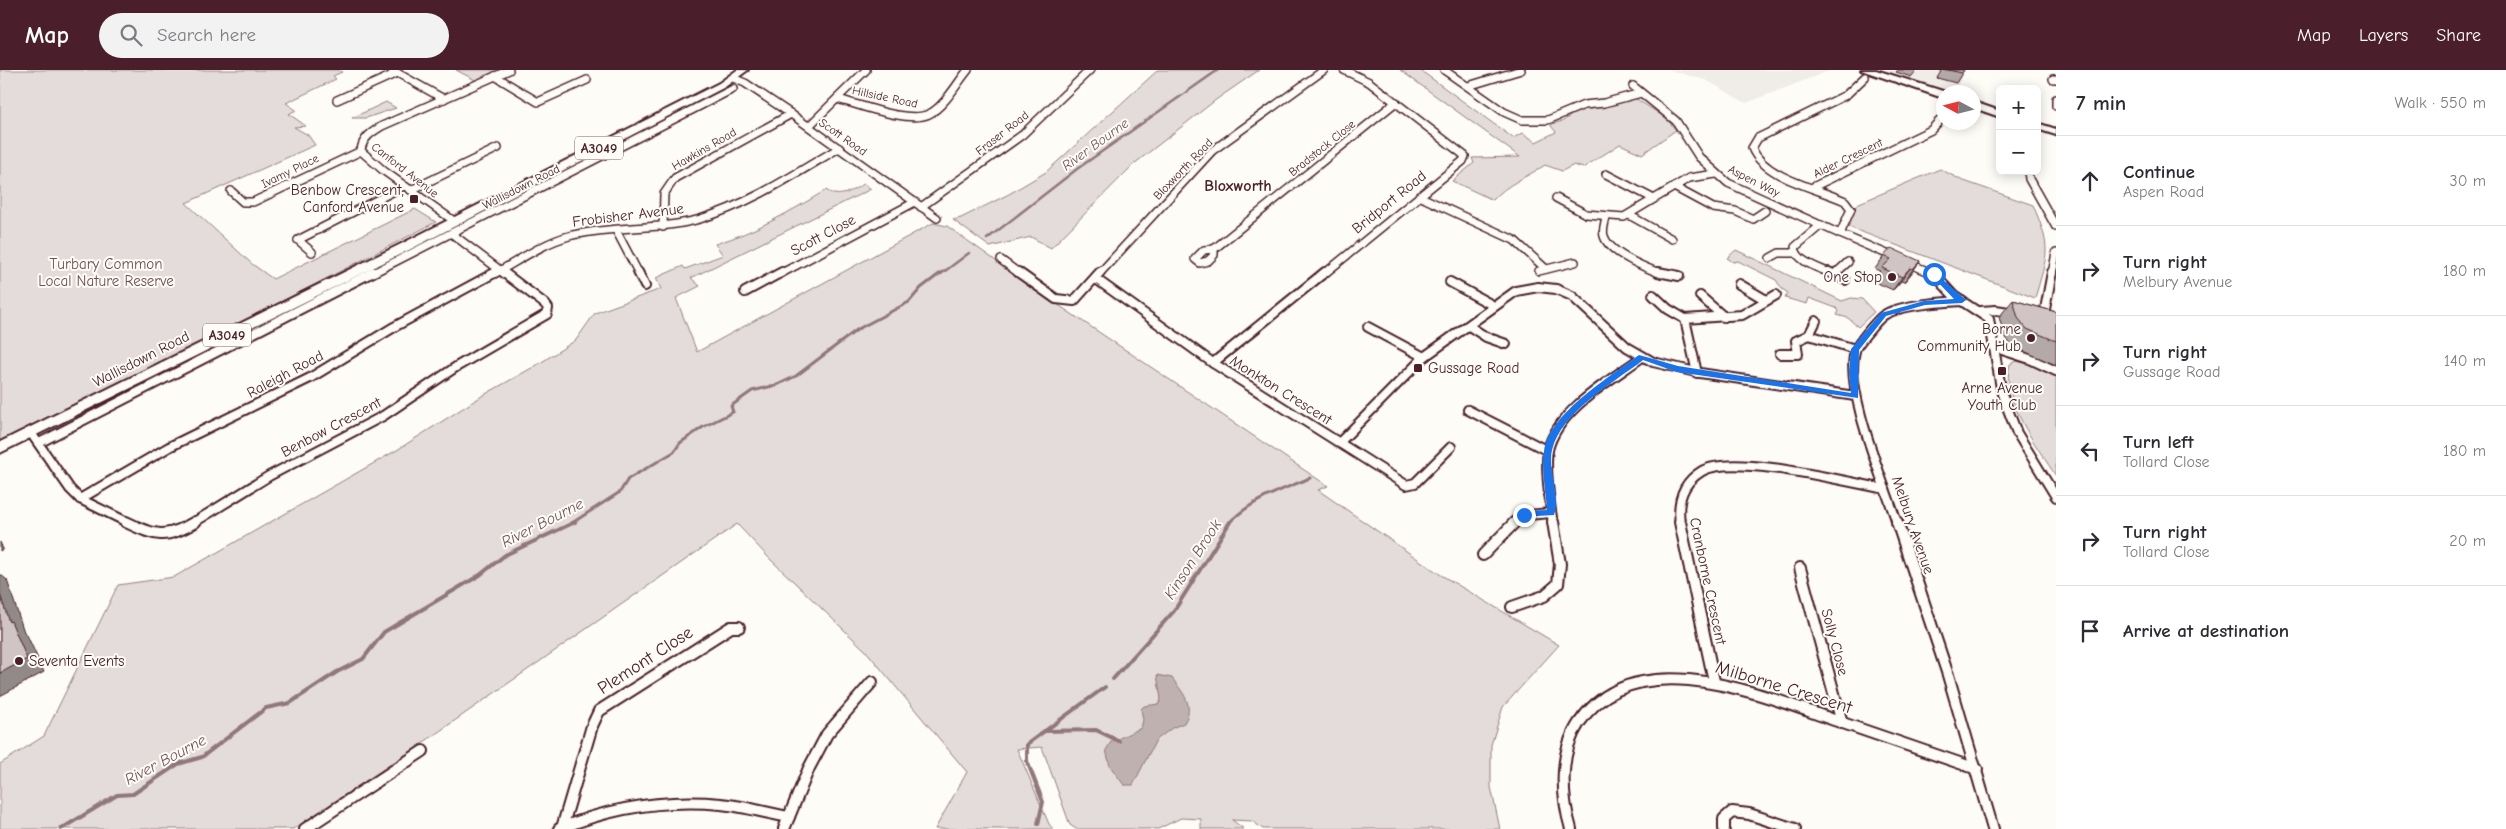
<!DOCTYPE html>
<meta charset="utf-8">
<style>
:root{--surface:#fff;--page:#f2f2f3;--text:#2b2b33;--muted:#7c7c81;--line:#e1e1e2;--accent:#4a1f2b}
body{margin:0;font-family:"Comic Neue",sans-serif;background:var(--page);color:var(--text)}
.controls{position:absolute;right:15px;top:15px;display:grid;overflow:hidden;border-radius:8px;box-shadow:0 2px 12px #0003}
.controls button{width:45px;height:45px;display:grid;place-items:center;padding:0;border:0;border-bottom:1px solid var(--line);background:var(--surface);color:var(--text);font:25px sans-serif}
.compass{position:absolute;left:1936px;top:15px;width:45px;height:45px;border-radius:50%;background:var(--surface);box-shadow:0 2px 12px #0003;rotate:277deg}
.stop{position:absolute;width:15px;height:15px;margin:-11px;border:4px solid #1a73e8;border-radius:50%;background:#fff}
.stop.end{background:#1a73e8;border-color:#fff;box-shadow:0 1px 5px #0008}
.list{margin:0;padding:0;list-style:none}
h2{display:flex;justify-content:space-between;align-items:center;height:65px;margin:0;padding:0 20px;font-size:21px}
h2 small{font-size:16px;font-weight:400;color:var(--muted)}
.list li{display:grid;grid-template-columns:32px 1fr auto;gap:15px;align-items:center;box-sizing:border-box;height:90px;padding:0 20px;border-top:1px solid var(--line)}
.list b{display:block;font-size:19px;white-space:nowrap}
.list p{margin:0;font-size:16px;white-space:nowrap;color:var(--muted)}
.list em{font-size:16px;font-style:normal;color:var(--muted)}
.icon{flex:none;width:28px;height:28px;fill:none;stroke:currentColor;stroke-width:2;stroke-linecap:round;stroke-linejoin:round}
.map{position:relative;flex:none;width:2056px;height:759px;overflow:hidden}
header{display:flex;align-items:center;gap:30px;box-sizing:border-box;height:70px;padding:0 25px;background:var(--accent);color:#fff}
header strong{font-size:24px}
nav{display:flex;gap:28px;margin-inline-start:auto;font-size:18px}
.search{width:350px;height:45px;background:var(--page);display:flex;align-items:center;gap:12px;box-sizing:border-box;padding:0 18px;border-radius:28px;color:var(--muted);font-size:19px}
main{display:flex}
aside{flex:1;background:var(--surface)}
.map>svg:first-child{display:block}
.built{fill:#f0ece8}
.green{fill:#e3dcda;stroke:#967e82}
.water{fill:#c0b1b1;stroke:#91777b}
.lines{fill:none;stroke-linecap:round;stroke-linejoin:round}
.stream-far2{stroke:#91777b;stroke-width:2.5}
.stream-far1{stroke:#91777b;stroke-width:3}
.stream{stroke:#91777b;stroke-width:4}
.minor-far2-casing{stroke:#4a1f2b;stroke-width:10}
.minor-far1-casing{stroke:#4a1f2b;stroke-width:12}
.minor-casing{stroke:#4a1f2b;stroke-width:14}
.primary-casing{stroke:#4a1f2b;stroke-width:4}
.minor-far2{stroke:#fdfcf7;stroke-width:7}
.minor-far1{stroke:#fdfcf7;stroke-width:8}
.minor{stroke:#fdfcf7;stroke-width:10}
.primary{fill:#fdfcf7;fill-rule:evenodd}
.wall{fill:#b3a9a9;stroke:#4a1f2b}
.shaded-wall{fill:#928a89;stroke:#4a1f2b}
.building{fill:#d0c5c4;stroke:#4a1f2b}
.route{fill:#1a73e8}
.poi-dot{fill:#4a1f2b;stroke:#fdfcf7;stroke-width:2}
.labels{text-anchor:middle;stroke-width:4;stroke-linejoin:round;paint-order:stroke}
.far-street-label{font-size:12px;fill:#4a1f2b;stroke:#fdfcf7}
.far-water-label{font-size:14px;font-style:italic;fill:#73525a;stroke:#fdfcf7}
.shield{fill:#fdfcf7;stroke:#806168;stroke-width:1}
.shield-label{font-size:14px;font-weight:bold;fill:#4a1f2b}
.poi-label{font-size:15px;fill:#4a1f2b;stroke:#fdfcf7;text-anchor:end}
.street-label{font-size:15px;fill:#4a1f2b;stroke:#fdfcf7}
.park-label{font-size:15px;fill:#704e57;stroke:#fdfcf7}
.far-district-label{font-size:16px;font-weight:bold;fill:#4a1f2b;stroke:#fdfcf7}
.water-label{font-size:16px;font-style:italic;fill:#73525a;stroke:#fdfcf7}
.near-street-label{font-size:18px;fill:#4a1f2b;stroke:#fdfcf7}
</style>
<header>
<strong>Map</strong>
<div class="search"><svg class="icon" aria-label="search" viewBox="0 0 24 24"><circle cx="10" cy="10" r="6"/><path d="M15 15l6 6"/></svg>Search here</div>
<nav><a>Map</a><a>Layers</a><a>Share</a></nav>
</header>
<main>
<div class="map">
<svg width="2056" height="759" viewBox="0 0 2056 759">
<rect width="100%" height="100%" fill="#fdfcf7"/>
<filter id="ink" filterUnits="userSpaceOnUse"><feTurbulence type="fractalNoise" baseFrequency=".02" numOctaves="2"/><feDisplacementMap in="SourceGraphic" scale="10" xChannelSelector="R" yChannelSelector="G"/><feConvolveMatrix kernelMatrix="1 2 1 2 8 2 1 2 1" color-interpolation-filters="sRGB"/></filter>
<g filter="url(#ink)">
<g class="built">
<polygon points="1669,0 1831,0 1746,33 1706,10"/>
<polygon points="1880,0 1963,0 1956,22"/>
</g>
<g class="green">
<polygon points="0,0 339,0 342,2 333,6 336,9 286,33 296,40 289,44 306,56 294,57 308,65 315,75 186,133 252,194 273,209 415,139 436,152 197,275 0,371"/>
<polygon points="456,0 505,0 479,12"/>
<polygon points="1158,0 1259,0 1217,29 1134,94 1051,178 1031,167 990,177 953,150 961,148 1009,124 1046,102"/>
<path d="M 1400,0 L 1420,0 L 1513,68 L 1523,63 L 1536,72 L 1556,62 L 1551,56 L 1552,54 L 1563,51 L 1580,39 L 1612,35 L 1635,28 L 1666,48 L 1676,60 L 1642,84 L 1620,74 L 1583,98 L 1574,95 L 1562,101 L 1545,95 C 1527,107 1507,114 1493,130 L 1452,111 L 1474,93 L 1472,88 L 1520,87 Z"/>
<polygon points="386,32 396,38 366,48 352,48"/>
<path d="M 1940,99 L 1961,110 L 2033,135 C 2052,179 2048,183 2035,228 L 1846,156 L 1857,134 Z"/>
<path d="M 864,114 L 871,119 L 691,208 L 700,216 L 676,228 L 697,282 L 933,153 L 947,156 L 1051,230 L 1328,416 L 1318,420 L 1441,505 L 1559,575 L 1503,637 L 1491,675 L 1491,717 L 1500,759 L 1263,759 L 1252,751 L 1232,750 L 1244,759 L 1201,759 L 1201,749 L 1181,748 L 1158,759 L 1076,759 L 1070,755 L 1042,677 L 1017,679 L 1049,754 L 1053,759 L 935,759 L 967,702 L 866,581 L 769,488 L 737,454 L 414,679 L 293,759 L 0,759 L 0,694 L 44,666 L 118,515 L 174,507 L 397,380 L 482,326 L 537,295 L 576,270 L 595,243 L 661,219 L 656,208 L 683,196 L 685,199 L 723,185 L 715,174 C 755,162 790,142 826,120 C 840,130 850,121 864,114 Z"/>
<polygon points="1736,180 1842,231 1851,228 1862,229 1874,242 1858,257 1848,248 1837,245 1839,241 1836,238 1809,228 1807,234 1785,228 1788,223 1782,219 1776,210 1738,191 1733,192 1727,188"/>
<path d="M 2016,291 L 2031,294 L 2056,306 L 2056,406 C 2038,378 2000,329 2010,294 Z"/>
</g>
<path class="water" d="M 1157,605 L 1172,608 C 1183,623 1195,635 1184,653 L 1172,658 L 1156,670 L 1133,715 L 1124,715 L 1110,696 L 1106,680 L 1111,672 L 1141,658 L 1143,650 L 1141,639 L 1144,636 L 1159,634 L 1161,629 Z"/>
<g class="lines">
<g class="stream-far2">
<polyline points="987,169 1077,99 1218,0"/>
<polyline points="941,204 969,183"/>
</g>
<g class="stream-far1">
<polyline points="572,453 620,422 628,409 674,382 680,373 703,357 733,342 731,336 752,321 777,315 796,306 858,259 909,232 921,218 942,202"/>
<path d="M 1229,453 C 1251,430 1281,420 1310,408"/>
</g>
<g class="stream">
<polyline points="1113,609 1174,541 1230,452"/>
<polyline points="1044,661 1096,660 1119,671"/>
<polyline points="1038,754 1043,732 1027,691 1027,674 1105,617"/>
<polyline points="61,759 117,725 133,724 178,694 202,687 266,638 290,633 337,602 363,589 384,562 480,505 505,485 575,452"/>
</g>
<defs>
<g id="minor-far2">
<polyline points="392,0 444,29"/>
<polyline points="1444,0 1504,42 1522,50 1548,50 1584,35 1604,33 1641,23"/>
<polyline points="495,6 538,32 587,10"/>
<path d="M 1865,7 L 1846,25 L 1758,68 L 1752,78 C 1764,108 1817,118 1845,131 L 1851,139 L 1840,164 L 1934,204"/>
<polyline points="733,8 745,13 791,44 937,148"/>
<polyline points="2053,9 2056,9"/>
<polyline points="1468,16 1521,0"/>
<polyline points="1633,16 1676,51 1699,87 1728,113 1840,164"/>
<path d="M 837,29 C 859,34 908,54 929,44 C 945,36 957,13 968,0"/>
<polyline points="2056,29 2056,36"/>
<polyline points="337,30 397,3"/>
<polyline points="809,56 866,0"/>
<polyline points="2028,101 2029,109 2056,157"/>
<polyline points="1606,104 1652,128"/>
<polyline points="1674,117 1713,138 1735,141 1753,149 1765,141"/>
<polyline points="1813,117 1931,60 1944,46"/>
<polyline points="411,120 498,78"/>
<polyline points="231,121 243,132 253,132 361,81"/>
<polyline points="1419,126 1514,170 1546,199"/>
<polyline points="1556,128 1586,144 1624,147 1689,108 1716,104"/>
<polyline points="921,137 1022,65 1090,0"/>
<polyline points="1629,145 1672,169"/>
<path d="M 1606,147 C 1605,152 1602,161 1604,166 C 1609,183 1646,198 1662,204"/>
<path d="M 454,151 L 384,101 L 361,81 C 362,68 372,62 382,56 L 509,0"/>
<path d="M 1821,155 L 1795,177 C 1796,192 1820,198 1832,204"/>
<polyline points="663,157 664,124 675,108 791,44"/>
<polyline points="617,162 639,204"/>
<polyline points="451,163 505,204"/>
<polygon points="1214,179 1214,185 1208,191 1200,193 1195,189 1204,180"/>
<polyline points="1214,179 1396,32"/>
<polyline points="312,182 298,170 404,116"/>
<polyline points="1770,188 1779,183 1796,183"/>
<polyline points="1001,190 1020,204"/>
<polyline points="1539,201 1575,192"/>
<polyline points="371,204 733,19"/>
<path d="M 494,204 C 518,191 543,173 569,166 C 612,155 657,161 700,149 C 750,134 795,104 839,78"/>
<polyline points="780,204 915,132"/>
<polyline points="1099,204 1212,81 1324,0"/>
<polyline points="1324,204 1463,91 1465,86 1369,12 1344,0"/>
<polyline points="1835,204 1848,192"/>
<polyline points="2052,204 2056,183"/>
</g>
<g id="minor-far1">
<polyline points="638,202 645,216"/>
<polyline points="1018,202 1056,229 1074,231 1100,202"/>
<polyline points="1658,202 1679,206"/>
<polyline points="1829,202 1845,210"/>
<polyline points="1932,202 1954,226 1989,249 2002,324 2017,363 2056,427"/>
<polyline points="1834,205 1837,202"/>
<polyline points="1096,209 1213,293 1406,415 1415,413 1451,377"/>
<polyline points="1450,212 1494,236"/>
<polyline points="1739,214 1766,230"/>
<polyline points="745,222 782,202"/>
<polyline points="1653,225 1668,239 1685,249"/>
<polyline points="1700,226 1724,247"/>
<polyline points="1980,241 1996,240 2015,243"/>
<polyline points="2043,250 2052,202"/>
<polyline points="1816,251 1809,265 1855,279"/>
<polyline points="1469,256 1486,267 1506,274"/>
<polyline points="1368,257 1424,287"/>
<polyline points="1996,278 2030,289 2056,301"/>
<polyline points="1780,284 1798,284 1796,271 1809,265"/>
<polyline points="1213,293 1325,202"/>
<polyline points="1697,303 1685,249 1742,245 1776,225"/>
<polyline points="1468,340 1548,381"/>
<polyline points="31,363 70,419 80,429 129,453"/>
<polyline points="39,373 373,202"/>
<polyline points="1339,373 1424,287 1516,221 1538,217 1556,219 1572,226 1627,277 1653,292 1700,303 1855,326"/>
<polyline points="80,429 169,377 310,308 394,257 496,202"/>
<polyline points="193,453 269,406 383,346 456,297 547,244 548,238 545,234 503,202"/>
<polyline points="1513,453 1528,445 1551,443"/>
<path d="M 1553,453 C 1550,437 1545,395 1548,380 C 1557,340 1611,310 1642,287"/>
<path d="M 1680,453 C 1677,431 1682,413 1702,401 C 1733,383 1847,412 1885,419"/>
<path d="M 1897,453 C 1884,412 1844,320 1855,281 C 1856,275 1878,249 1884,245 C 1899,235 1943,232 1962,231"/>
</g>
<g id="minor">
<path d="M 126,452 C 156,466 165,470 195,452"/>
<polyline points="1680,452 1714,611"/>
<polyline points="1897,452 1948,605 1993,759"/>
<polyline points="1483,485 1515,452"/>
<polyline points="1800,498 1842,653"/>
<polyline points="1512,537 1544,526 1558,514 1560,494 1553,452"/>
<polyline points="562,758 592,656 599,641 731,557 739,557"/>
<polyline points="305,759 423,681"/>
<path d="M 559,759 C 610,738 666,729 721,734 C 744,736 766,743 789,747"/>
<polyline points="784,759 809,698 827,664 872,612"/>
<path d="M 1571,759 C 1561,725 1559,683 1579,653 C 1635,570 1764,626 1837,651 C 1883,667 1930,683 1977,699"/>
<polyline points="1724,759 1724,749 1732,742 1749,744 1795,759"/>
</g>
<g id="primary">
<polygon points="737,0 748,0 725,17 409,180 0,383 0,372 401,174 719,13"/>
<polygon points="1861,0 1876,0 1946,22 1944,22 1944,28 1940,27"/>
<polygon points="1974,32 2000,41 2000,47 1974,38"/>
<polygon points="2037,53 2056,59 2056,65 2037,59"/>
</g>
</defs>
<use href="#minor-far2" class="minor-far2-casing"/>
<use href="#minor-far1" class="minor-far1-casing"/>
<use href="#minor" class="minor-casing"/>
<use href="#primary" class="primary-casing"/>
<use href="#minor-far2" class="minor-far2"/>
<use href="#minor-far1" class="minor-far1"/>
<use href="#minor" class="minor"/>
<use href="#primary" class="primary"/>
</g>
<g class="wall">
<polygon points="1898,0 1917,0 1911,7 1896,2"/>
<polygon points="1942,0 1964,0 1956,13 1937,8"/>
<polygon points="1884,186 1920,191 1904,212 1901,211 1893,220 1873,211 1880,201 1875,199"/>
<polygon points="2013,230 2056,242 2056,295 2012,276 2004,265 1999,247"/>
</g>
<g class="shaded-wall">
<polygon points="1920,191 1911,204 1904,212 1913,199"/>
<polygon points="1910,198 1901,211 1893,220 1902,207"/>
<polygon points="0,472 3,479 0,481"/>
<polygon points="0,504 7,510 24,562 27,565 44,602 0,626"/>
</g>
<g class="building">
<polygon points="1948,0 1964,0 1962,3"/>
<polygon points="1891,178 1920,191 1913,199 1910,198 1902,207 1882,198 1891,189 1884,186"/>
<polygon points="2013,230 2056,242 2056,271 2027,259 2018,248"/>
<polygon points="0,524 9,552 11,551 27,589 0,603"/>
</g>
</g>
<path class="route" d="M 1934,202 L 1966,230 L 1962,233 L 1925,235 L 1886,246 L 1859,280 L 1858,328 L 1677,302 L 1643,290 C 1613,313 1561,342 1552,380 C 1547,400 1561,425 1554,445 L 1521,447 L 1521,442 L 1524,441 L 1547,440 C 1546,421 1541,400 1544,382 C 1548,344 1610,307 1639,285 L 1678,296 L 1851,323 L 1849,302 L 1851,279 L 1881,243 L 1924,231 L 1954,229 L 1932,206 Z"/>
<g class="poi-dot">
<rect x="409" y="124" width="10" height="10" rx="2.5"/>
<circle cx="1892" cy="207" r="5"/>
<circle cx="2031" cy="268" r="5"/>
<rect x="1413" y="293" width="10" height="10" rx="2.5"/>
<rect x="1997" y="296" width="10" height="10" rx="2.5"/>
<circle cx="19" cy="591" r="5"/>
</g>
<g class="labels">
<g class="far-street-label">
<text transform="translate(885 27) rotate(12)" y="4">Hillside Road</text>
<text transform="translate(1002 63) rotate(-38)" y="4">Fraser Road</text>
<text transform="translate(843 67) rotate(35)" y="4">Scott Road</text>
<text transform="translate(1322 78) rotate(-39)" y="4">Bradstock Close</text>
<text transform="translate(704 79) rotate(-30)" y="4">Hawkins Road</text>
<text transform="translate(1848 88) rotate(-26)" y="4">Alder Crescent</text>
<text transform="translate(1183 99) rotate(-46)" y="4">Bloxworth Road</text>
<text transform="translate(405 100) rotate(38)" y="4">Canford Avenue</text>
<text transform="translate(290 101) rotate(-26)" y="4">Ivamy Place</text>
<text transform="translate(1754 111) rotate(27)" y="4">Aspen Way</text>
<text transform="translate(521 117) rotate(-27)" y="4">Wallisdown Road</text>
</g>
<g class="far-water-label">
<text transform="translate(1095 74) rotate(-36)" y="5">River Bourne</text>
</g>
<g class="shield">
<rect x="575" y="66.5" width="48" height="23" rx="4"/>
<rect x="203" y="253.5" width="48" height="23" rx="4"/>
</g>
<g class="shield-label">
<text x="599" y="83">A3049</text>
<text x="227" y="270">A3049</text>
</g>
<g class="poi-label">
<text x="404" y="125">Benbow Crescent,<tspan x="404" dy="17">Canford Avenue</tspan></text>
<text x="1882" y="212">One Stop</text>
<text x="2021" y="264">Borne<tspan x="2021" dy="17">Community Hub</tspan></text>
<text x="1428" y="303" text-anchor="start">Gussage Road</text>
<text x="2002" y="323" text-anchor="middle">Arne Avenue<tspan x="2002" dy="17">Youth Club</tspan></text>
<text x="29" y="596" text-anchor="start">Seventa Events</text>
</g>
<g class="street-label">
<text transform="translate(1389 132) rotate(-39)" y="5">Bridport Road</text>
<text transform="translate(628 145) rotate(-7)" y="5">Frobisher Avenue</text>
<text transform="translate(823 165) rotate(-28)" y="5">Scott Close</text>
<text transform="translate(141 289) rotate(-27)" y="5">Wallisdown Road</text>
<text transform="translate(285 304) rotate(-28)" y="5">Raleigh Road</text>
<text transform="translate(1281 320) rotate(32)" y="5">Monkton Crescent</text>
<text transform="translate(331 357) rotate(-28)" y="5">Benbow Crescent</text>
<text transform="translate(1913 455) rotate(71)" y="5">Melbury Avenue</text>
<text transform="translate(1708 511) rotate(78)" y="5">Cranborne Crescent</text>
<text transform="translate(1835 572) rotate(75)" y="5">Solly Close</text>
</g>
<g class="park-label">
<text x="106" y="199">Turbary Common<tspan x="106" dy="17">Local Nature Reserve</tspan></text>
</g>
<g class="far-district-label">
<text x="1238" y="121">Bloxworth</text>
</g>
<g class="water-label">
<text transform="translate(542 452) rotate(-27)" y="6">River Bourne</text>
<text transform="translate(1192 489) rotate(-57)" y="6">Kinson Brook</text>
<text transform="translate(165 689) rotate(-28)" y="6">River Bourne</text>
</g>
<g class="near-street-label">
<text transform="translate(645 590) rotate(-33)" y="6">Plemont Close</text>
<text transform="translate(1784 617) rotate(17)" y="6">Milborne Crescent</text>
</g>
</g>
</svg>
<div class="controls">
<button>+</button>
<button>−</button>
</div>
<svg class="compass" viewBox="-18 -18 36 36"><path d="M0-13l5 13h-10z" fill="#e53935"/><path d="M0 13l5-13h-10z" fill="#7c7c81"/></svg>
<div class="stop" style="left:1934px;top:204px"></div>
<div class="stop end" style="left:1524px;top:445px"></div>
</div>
<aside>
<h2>7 min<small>Walk · 550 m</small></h2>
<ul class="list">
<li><svg class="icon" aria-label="ahead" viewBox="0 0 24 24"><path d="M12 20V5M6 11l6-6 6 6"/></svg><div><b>Continue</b><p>Aspen Road</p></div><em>30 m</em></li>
<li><svg class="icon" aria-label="right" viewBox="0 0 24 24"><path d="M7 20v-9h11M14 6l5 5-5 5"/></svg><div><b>Turn right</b><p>Melbury Avenue</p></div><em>180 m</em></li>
<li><svg class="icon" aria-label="right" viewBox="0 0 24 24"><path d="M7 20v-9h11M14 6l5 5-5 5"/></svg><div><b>Turn right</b><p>Gussage Road</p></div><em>140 m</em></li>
<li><svg class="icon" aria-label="left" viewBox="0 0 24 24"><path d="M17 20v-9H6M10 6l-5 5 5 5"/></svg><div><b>Turn left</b><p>Tollard Close</p></div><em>180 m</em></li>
<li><svg class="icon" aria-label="right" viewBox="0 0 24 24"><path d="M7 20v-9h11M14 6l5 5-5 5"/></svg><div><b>Turn right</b><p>Tollard Close</p></div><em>20 m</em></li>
<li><svg class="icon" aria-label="arrive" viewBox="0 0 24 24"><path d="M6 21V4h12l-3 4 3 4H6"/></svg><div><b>Arrive at destination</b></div></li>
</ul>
</aside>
</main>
